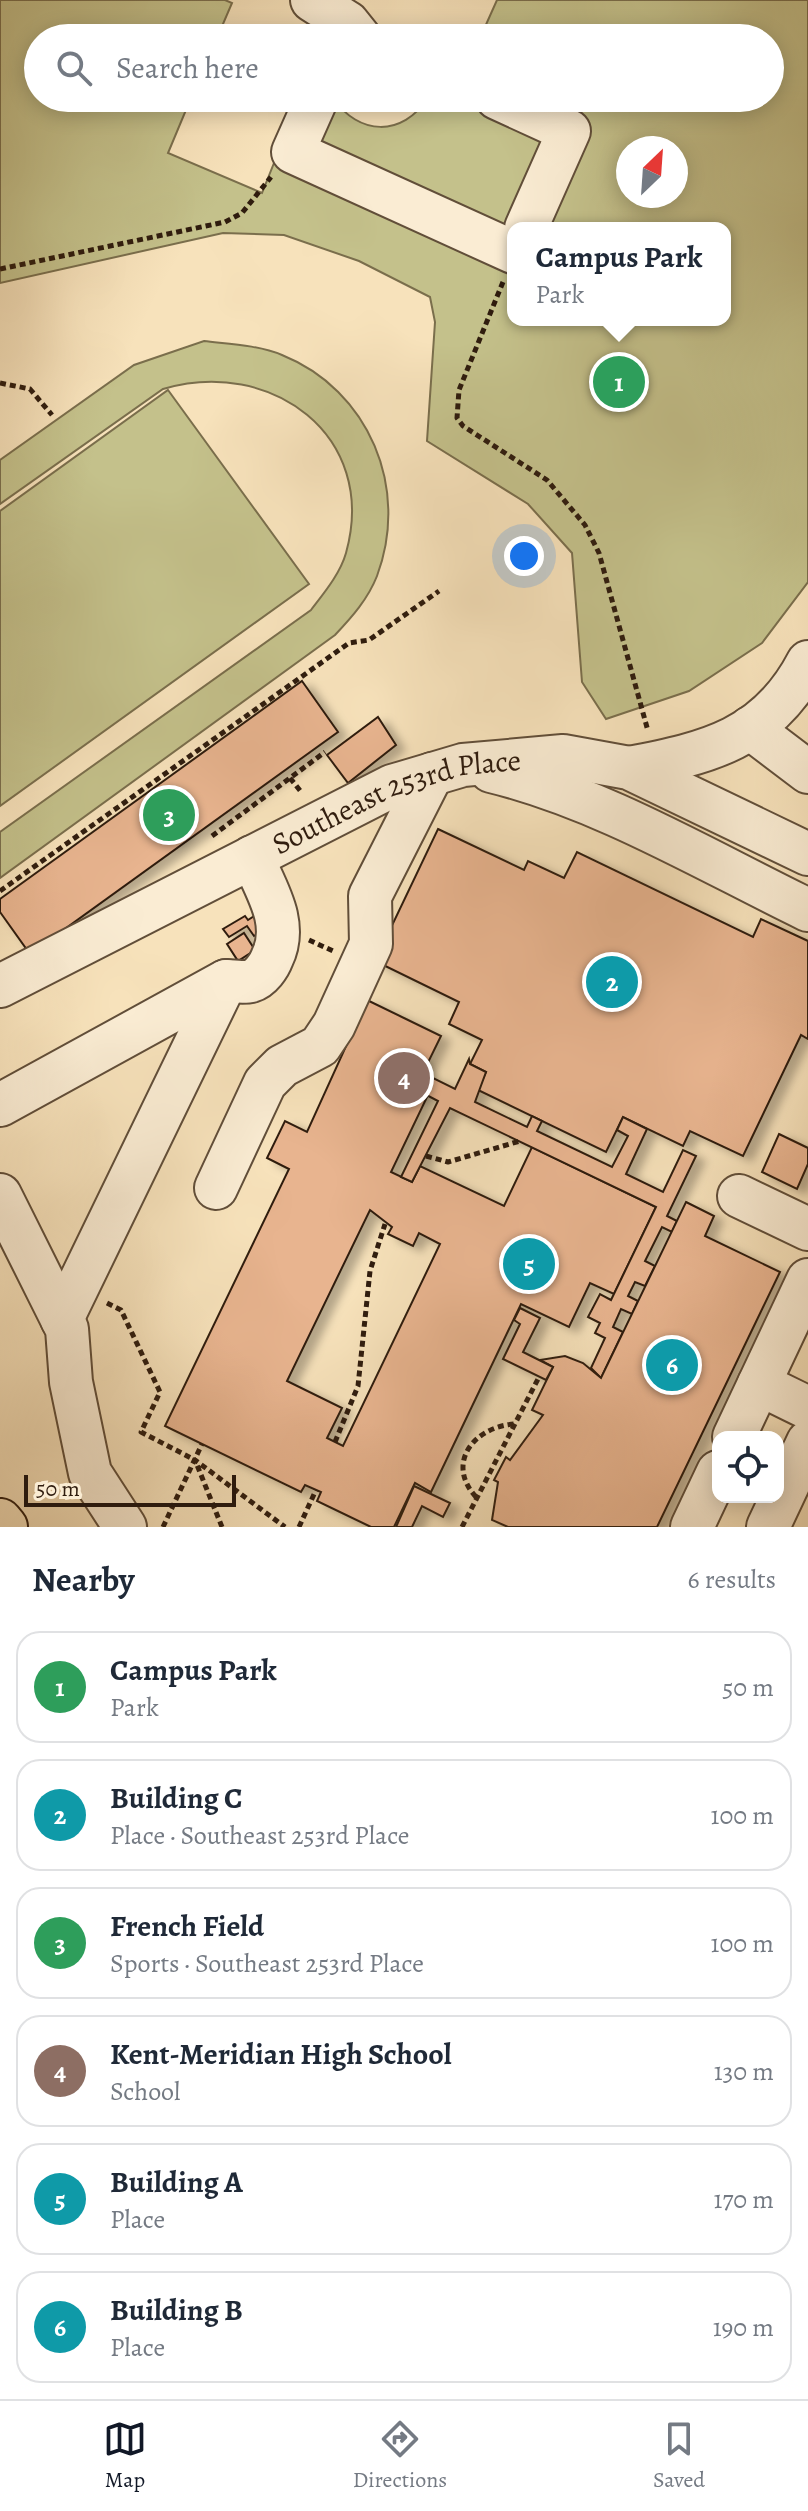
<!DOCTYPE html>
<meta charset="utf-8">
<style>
:root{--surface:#fff;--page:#f6f6f7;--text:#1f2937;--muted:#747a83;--line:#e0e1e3;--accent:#111827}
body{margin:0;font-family:Alegreya,serif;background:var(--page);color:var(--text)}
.controls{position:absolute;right:24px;bottom:24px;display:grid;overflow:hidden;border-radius:16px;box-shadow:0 4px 20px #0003}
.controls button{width:72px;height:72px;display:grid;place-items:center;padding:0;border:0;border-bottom:2px solid var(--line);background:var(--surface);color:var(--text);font:40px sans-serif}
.compass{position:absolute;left:616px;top:136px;width:72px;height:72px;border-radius:50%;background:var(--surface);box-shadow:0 4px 20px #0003;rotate:25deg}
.scale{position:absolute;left:24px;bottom:20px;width:212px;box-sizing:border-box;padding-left:8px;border:4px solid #2f1c0e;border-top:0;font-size:22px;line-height:28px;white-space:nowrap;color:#2f1c0e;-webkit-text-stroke:6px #faecd3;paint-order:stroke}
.you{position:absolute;left:524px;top:556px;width:28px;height:28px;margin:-20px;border:6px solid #fff;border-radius:50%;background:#1a73e8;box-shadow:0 0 0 12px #1a73e833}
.badge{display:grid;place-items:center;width:52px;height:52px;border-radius:50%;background:var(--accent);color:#fff;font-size:26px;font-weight:700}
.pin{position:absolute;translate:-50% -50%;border:4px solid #fff;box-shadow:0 2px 8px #0006}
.popup{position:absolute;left:507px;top:222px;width:224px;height:104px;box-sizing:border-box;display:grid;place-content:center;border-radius:16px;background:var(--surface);filter:drop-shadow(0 2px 6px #0005);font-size:26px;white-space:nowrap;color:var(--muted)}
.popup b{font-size:30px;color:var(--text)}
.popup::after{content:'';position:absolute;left:50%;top:100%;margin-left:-16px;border:16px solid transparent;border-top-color:var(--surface)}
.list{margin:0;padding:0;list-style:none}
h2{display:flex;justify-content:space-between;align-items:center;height:104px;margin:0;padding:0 32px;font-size:34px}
h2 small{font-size:26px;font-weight:400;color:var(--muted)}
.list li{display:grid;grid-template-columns:52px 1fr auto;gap:24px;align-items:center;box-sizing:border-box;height:112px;margin:0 16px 16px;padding:0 16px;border:2px solid var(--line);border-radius:24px}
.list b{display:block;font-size:30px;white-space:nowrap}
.list p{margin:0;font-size:26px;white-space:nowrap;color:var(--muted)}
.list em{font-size:26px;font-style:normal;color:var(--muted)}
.icon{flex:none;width:44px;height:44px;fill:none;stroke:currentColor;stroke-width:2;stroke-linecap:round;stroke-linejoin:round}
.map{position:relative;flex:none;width:808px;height:1527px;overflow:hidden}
.search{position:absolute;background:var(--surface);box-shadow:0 4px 20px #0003;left:24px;right:24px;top:24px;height:88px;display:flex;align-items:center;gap:20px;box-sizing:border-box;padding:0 28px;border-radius:44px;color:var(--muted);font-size:30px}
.sheet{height:872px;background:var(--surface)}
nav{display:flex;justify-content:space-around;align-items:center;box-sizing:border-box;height:112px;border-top:2px solid var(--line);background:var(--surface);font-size:22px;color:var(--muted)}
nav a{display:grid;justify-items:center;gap:4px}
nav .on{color:var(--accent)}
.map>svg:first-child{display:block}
.green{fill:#c4c18b;stroke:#7a6e4c;stroke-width:2;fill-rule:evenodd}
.building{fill:#e8b48f;stroke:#2f1c0e;stroke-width:2;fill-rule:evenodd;filter:url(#shadow)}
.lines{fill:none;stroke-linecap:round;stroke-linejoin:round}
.minor-casing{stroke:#614e39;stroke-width:46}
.major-casing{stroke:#2f1c0e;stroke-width:48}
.path{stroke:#2f1c0e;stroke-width:5;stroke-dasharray:6 4;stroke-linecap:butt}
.minor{stroke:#faecd3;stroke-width:42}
.major{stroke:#f7e2bb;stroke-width:44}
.labels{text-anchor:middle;stroke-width:6;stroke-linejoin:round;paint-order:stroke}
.street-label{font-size:30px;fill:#2f1c0e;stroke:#faecd3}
</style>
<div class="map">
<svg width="808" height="1527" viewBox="0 0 808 1527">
<defs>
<filter id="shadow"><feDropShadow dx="9" dy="5" stdDeviation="4" flood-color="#0004"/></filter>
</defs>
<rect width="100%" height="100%" fill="#f7e2bb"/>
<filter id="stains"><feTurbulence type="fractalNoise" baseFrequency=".0025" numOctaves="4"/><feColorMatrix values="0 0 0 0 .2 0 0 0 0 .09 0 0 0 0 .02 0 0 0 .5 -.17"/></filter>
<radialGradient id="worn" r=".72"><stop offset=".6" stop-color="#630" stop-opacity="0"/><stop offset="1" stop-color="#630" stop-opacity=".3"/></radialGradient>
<g class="green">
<path d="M 0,0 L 225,0 L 232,3 L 217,38 L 38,38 L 38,98 L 191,98 L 168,153 L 262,193 L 300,98 L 333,98 C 359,136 402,137 428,98 L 770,98 L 770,38 L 480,38 L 497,0 L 808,0 L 808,582 L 762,643 L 689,691 L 606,719 L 582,682 L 572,553 L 528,504 L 427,441 L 435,322 L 430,297 L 359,261 L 284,235 L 223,233 L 0,283 ZM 628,148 L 676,148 L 676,196 L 628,196 ZM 513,228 L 725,228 L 725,320 L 513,320 Z"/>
<path d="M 204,341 C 229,344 258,345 282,355 C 369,390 410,488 377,576 C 368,599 352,617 335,635 L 0,878 L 0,832 L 311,610 C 324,593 340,574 346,553 C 379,435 270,357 163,389 L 0,504 L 0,460 L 134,365 Z"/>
<polygon points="168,390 309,584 0,806 0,511"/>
</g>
<g class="building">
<polygon points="302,681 338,732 30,954 0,912 0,899"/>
<polygon points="378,717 396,745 348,783 327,755"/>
<polygon points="438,829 524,870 528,861 564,878 577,852 753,937 761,919 808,941 808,1039 801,1035 743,1156 690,1131 683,1146 623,1117 606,1152 478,1090 486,1072 470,1064 482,1040 449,1024 459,1002 375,961"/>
<polygon points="259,913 268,927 254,936 247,926 229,937 223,929 245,916 248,920"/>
<polygon points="244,933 255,950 238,961 227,944"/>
<path d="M 367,1000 L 441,1036 L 415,1089 L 428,1095 L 391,1172 L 412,1182 L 420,1166 L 504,1206 L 532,1147 L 656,1207 L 614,1294 L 590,1283 L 569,1327 L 521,1304 L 431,1492 L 415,1483 L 394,1527 L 371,1527 L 317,1501 L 321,1492 L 305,1485 L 301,1492 L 165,1426 L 289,1169 L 267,1158 L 285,1121 L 307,1132 ZM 370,1210 L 392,1227 L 388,1234 L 413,1246 L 419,1233 L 440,1244 L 343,1446 L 327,1438 L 342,1408 L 287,1381 Z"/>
<polygon points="469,1059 470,1064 486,1072 475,1102 527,1127 532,1116 542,1121 537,1131 612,1167 628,1136 617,1130 623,1117 647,1129 626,1174 663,1192 683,1150 696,1156 667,1216 677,1221 672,1232 662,1227 645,1261 655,1266 645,1286 635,1282 628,1296 638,1301 632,1314 621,1309 613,1327 623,1332 601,1378 591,1368 605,1338 595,1333 600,1323 588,1317 600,1294 611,1300 656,1207 450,1108 412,1182 401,1177 438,1101 415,1089 423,1073 455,1089"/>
<polygon points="779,1134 808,1148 808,1164 797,1189 762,1172"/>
<polygon points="686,1202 714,1216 705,1236 780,1272 657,1527 508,1527 492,1520 498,1482 494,1480 506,1457 510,1460 543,1415 532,1410 553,1367 540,1360 565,1356 583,1363 601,1378"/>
<polygon points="520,1308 540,1318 523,1352 553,1367 546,1380 503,1359 520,1324 514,1320"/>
<polygon points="414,1486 450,1503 443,1517 422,1506 412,1527 396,1527"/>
</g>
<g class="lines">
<defs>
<g id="minor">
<polyline points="312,0 348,23 360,38"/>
<polyline points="317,98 293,152 513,252"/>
<polyline points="497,98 569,131 526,228"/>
<polyline points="750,728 808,772"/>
<path d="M 629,768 C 708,753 768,739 808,662"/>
<path d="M 491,771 C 602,798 705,860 808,910"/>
<path id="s1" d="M 0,986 L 392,786 L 463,765 L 563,756 L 629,768 L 808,854"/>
<path d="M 0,1105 L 226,981 C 233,981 245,983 251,981 C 261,978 269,966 272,958 C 289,923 266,890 252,857"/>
<polyline points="216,1188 265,1083 282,1066 320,1046 334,1025 371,944 370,896 432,774"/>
<polyline points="0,1195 67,1329 71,1382 90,1473 125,1527"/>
<polyline points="739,1196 808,1229"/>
<polyline points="62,1319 226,981"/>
<polyline points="759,1384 808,1408"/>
<polyline points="734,1437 808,1280"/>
<polyline points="692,1527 718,1472"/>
<polyline points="768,1527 808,1442"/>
</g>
<polyline id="major" points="0,1521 5,1527"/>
</defs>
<use href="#minor" class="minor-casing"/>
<use href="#major" class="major-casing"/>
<g class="path">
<polyline points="0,269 225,222 242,213 271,177"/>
<polyline points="503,282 459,390 457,418 463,426 547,480 585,525 599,553 648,731"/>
<polyline points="0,383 30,389 52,415"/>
<polyline points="290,778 302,793"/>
<polyline points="212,836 325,752"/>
<polyline points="0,891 349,643 369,640 439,591"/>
<polyline points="309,940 333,951"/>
<polyline points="426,1156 448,1162 520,1141"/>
<polyline points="107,1303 121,1310 160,1392 141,1432 195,1460"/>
<polyline points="335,1442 358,1386 370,1271 385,1224"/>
<path d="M 476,1497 C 445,1463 474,1427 514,1424"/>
<polyline points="163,1527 202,1444"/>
<polyline points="222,1527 195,1460 285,1527"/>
<polyline points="299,1527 316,1490"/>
<polyline points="462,1527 539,1377"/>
</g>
<use href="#minor" class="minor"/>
<use href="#major" class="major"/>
</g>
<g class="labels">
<g class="street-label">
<text dy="10" stroke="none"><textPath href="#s1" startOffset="440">Southeast 253rd Place</textPath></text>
</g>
</g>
<rect width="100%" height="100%" filter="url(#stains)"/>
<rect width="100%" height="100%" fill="url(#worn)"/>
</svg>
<div class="controls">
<button><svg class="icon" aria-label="locate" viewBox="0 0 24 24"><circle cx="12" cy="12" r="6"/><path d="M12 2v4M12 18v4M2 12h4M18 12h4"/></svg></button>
</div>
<svg class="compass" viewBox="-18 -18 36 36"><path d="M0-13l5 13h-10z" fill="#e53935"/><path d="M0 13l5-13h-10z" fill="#747a83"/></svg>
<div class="scale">50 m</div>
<div class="you"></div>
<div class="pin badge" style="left:619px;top:382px;background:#2e9e5b">1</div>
<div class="popup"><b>Campus Park</b>Park</div>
<div class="pin badge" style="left:612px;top:982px;background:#0f9aa8">2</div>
<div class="pin badge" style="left:169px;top:815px;background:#2e9e5b">3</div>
<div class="pin badge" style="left:404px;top:1078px;background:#8d6e63">4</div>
<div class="pin badge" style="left:529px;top:1264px;background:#0f9aa8">5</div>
<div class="pin badge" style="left:672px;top:1365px;background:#0f9aa8">6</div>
<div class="search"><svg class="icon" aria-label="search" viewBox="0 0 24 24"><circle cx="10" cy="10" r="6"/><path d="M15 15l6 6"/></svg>Search here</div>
</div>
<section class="sheet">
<h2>Nearby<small>6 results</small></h2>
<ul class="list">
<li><span class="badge" style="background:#2e9e5b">1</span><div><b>Campus Park</b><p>Park</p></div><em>50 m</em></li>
<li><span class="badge" style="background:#0f9aa8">2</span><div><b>Building C</b><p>Place · Southeast 253rd Place</p></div><em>100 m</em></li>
<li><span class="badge" style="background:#2e9e5b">3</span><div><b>French Field</b><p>Sports · Southeast 253rd Place</p></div><em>100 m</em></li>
<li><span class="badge" style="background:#8d6e63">4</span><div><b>Kent-Meridian High School</b><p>School</p></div><em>130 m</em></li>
<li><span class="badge" style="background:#0f9aa8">5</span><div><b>Building A</b><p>Place</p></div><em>170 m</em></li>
<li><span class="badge" style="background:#0f9aa8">6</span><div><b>Building B</b><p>Place</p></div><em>190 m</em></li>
</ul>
</section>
<nav>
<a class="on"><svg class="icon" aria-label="map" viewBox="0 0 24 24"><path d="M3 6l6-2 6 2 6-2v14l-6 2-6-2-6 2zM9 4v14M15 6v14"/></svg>Map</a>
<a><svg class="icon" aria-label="directions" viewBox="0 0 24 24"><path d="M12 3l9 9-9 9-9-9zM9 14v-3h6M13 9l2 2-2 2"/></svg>Directions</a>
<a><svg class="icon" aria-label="saved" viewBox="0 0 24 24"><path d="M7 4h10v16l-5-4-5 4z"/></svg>Saved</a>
</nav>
